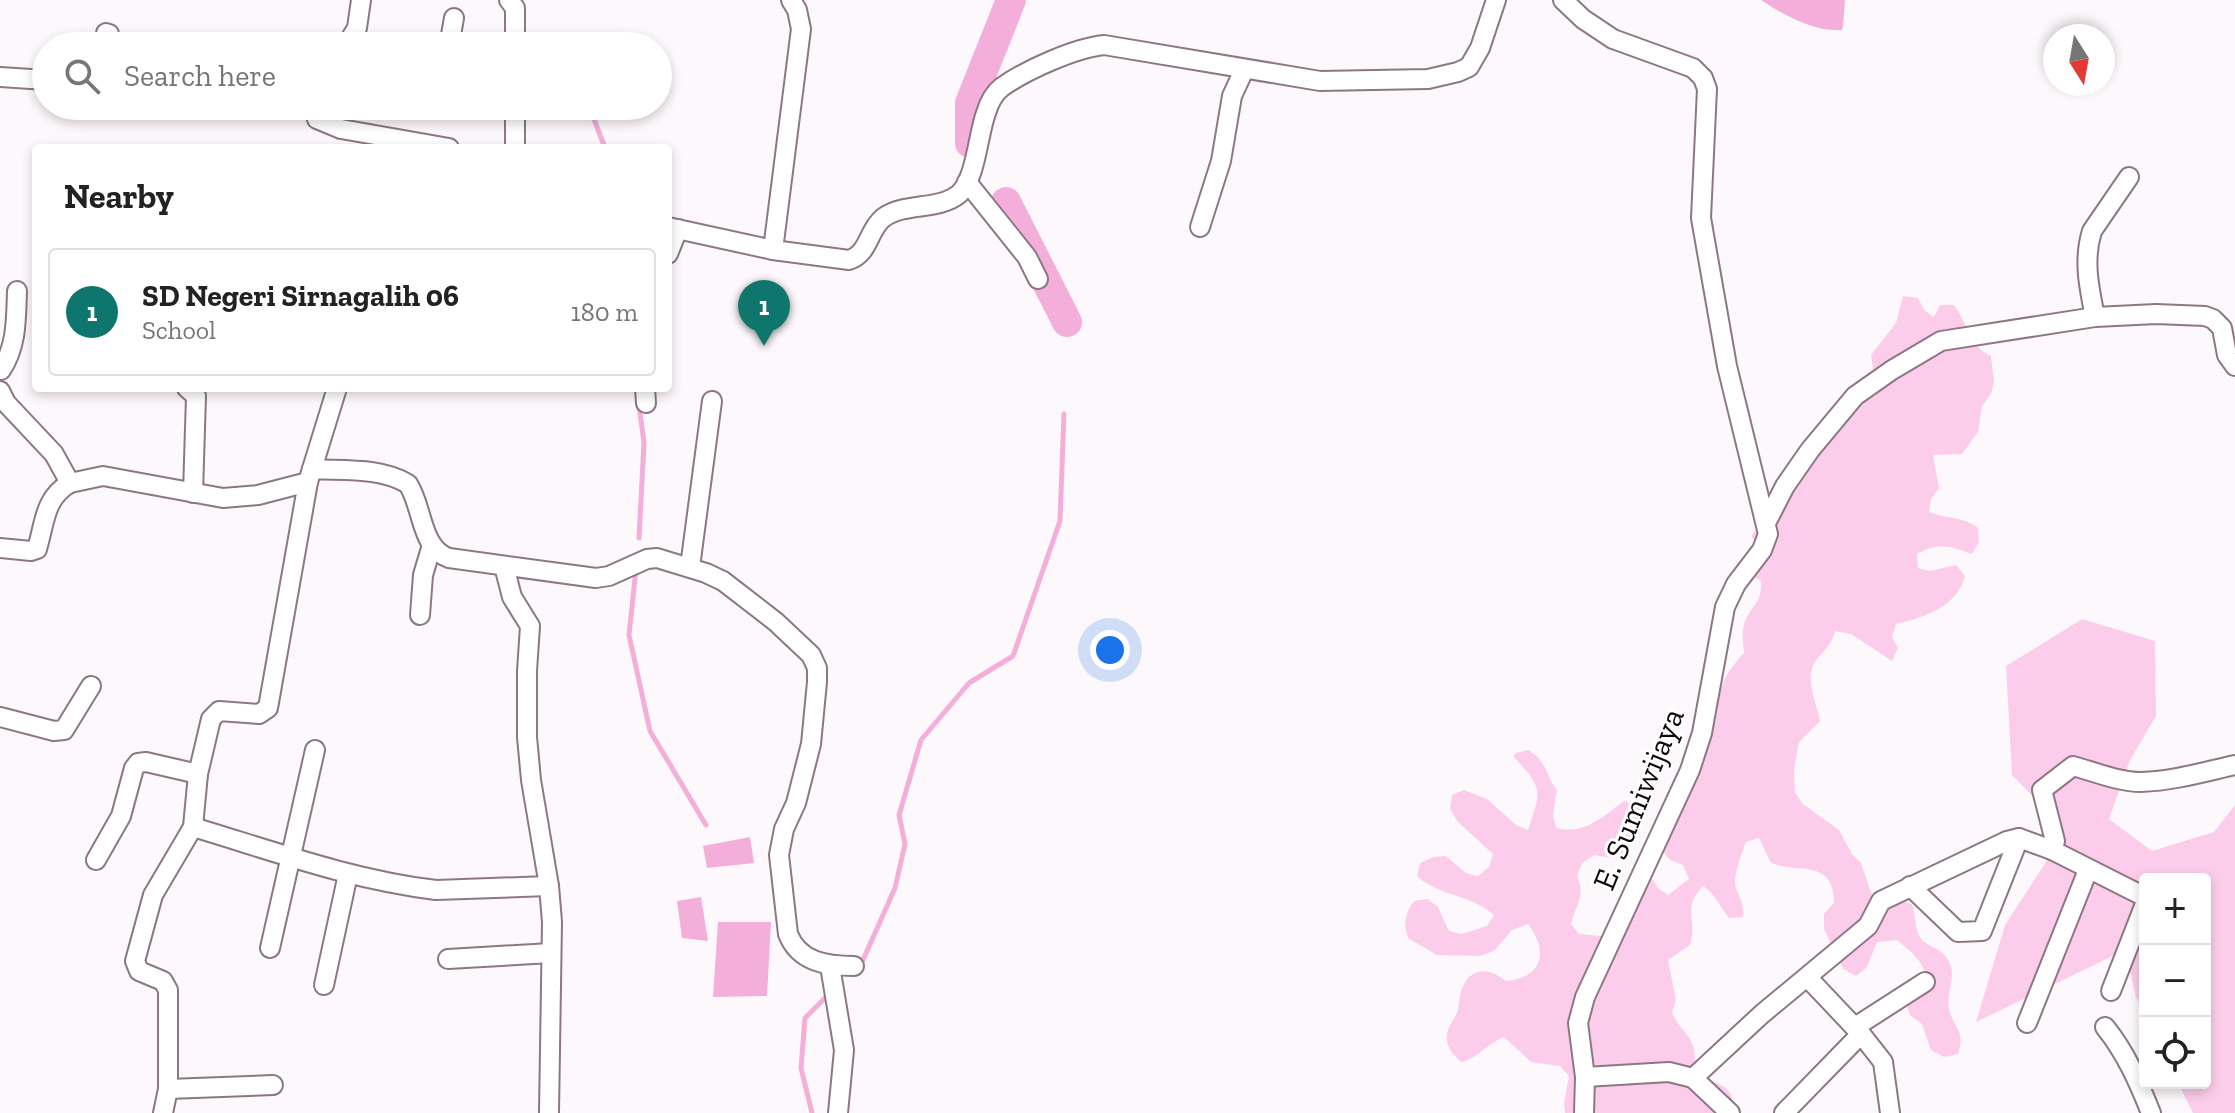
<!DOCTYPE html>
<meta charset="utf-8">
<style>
:root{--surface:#fff;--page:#f6f6f6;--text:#222;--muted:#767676;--line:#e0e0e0;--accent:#0f766e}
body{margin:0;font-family:"Zilla Slab",serif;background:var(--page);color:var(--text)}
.controls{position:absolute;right:24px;bottom:24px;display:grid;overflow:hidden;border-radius:8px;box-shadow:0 4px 12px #0003}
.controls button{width:72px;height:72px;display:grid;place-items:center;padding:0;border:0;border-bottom:2px solid var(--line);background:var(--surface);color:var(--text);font:40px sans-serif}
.compass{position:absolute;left:2043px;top:24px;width:72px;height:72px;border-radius:50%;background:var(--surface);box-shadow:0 4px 12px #0003;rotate:169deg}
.you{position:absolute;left:1110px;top:650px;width:28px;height:28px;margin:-20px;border:6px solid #fff;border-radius:50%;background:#1a73e8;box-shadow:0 0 0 12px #1a73e833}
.badge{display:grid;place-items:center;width:52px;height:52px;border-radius:50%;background:var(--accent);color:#fff;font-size:26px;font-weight:700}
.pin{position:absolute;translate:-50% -66px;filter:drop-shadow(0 2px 4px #0008)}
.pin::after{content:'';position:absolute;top:42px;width:28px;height:24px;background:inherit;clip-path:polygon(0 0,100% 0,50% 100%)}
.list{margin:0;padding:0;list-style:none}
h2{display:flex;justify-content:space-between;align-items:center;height:104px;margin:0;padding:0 32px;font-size:34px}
h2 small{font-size:26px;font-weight:400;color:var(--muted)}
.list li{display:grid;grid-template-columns:52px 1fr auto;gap:24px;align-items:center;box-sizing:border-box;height:128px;margin:0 16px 16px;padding:0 16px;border:2px solid var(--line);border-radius:8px}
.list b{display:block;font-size:30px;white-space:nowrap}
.list p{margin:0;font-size:26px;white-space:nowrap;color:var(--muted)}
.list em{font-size:26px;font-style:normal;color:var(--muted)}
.icon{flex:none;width:44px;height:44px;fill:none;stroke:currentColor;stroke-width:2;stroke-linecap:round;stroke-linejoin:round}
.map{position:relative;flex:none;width:2235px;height:1113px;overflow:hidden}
.search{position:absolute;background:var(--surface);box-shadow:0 4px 12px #0003;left:32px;top:32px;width:640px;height:88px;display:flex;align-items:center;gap:20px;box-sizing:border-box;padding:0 28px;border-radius:44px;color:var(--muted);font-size:30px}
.panel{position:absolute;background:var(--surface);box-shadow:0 4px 12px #0003;left:32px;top:144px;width:640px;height:248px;border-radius:8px}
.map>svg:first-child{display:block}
.green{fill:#fccdea}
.water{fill:#f3aed9}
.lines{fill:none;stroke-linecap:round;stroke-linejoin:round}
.stream{stroke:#f3aed9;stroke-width:5}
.river{stroke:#f3aed9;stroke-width:30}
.minor-casing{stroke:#8d7785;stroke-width:22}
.minor{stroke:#fff;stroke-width:18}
.labels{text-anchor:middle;stroke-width:6;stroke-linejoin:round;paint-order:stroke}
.street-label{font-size:32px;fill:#11090e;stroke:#fff}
</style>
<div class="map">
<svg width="2235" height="1113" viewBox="0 0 2235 1113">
<rect width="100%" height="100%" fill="#fdf8fb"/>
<g class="green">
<path d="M 1903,296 L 1918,298 L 1924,310 L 1934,317 L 1940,305 L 1954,305 C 1968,324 1968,345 1991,356 L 1994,381 L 1991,394 L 1982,406 L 1978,432 L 1962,454 L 1933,455 L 1939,488 L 1931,499 L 1929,512 C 1947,519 1963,516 1978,528 L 1979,542 L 1972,554 C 1951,546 1937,542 1917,554 L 1918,568 L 1930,571 L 1956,565 L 1965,576 C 1957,607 1925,617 1896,624 L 1892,637 L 1898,648 L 1892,661 L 1851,634 L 1835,631 C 1831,648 1822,650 1814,664 C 1805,679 1817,705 1820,721 L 1799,742 L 1794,769 L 1795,793 L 1803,804 L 1839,830 L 1852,854 L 1861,863 L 1874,901 L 1899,900 L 1912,904 C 1916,915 1914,931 1922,940 C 1932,948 1945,950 1950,964 C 1956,977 1946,994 1949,1008 C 1953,1029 1966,1029 1958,1054 L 1944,1057 L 1931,1050 L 1922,1024 L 1910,1015 L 1906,1002 L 1927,985 C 1927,964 1913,953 1897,940 L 1877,942 L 1867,967 L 1856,976 L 1843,969 L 1824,929 L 1824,914 L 1834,903 C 1834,858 1799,874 1771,863 L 1759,838 L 1746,842 C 1742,853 1736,868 1735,880 C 1735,895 1745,898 1743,917 L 1729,918 C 1719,906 1716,894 1703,886 C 1681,909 1698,920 1690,945 L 1668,960 L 1676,1000 L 1672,1013 C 1686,1040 1698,1035 1694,1070 L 1701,1080 C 1724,1082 1734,1090 1735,1113 L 1565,1113 L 1564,1104 L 1569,1076 L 1560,1066 L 1531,1062 L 1504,1037 C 1487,1043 1479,1058 1461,1062 C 1455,1056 1449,1051 1447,1042 C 1445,1030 1452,1023 1457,1013 C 1459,1008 1459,1001 1460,995 C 1467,968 1486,965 1506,981 C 1543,977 1549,952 1528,924 L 1512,930 L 1494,951 L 1480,956 L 1437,955 L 1408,938 C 1403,923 1405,914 1414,901 L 1428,899 L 1438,907 L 1449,931 L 1461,934 L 1487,926 L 1494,915 C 1471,894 1440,897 1417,876 L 1420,863 L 1433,857 L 1446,856 L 1466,873 L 1478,876 L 1489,867 L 1493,854 L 1458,822 L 1450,809 L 1452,795 L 1464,790 L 1487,799 L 1516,825 L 1528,830 C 1541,790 1544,789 1513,756 L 1516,753 L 1528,750 C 1549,762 1544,774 1557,790 L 1553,815 L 1556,828 C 1585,835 1602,817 1624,801 L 1643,807 L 1643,820 L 1624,855 L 1611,858 L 1594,855 L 1582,863 L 1577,876 C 1586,896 1576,904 1571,924 L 1579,934 C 1606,936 1616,941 1633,917 L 1628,888 L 1644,867 L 1658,888 L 1668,895 L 1689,879 L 1683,865 L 1670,860 L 1660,848 L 1703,741 C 1722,723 1715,708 1722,686 C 1726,673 1735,663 1744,653 C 1743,641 1741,630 1746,619 C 1754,602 1762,602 1761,581 L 1752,576 L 1762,550 L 1751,536 L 1875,383 L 1871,355 L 1896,323 Z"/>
<polygon points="2082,619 2155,641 2156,716 2130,760 2109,819 2152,851 2214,832 2235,805 2235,1113 2193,1113 2178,1083 2205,1083 2205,879 2145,879 2145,1015 2136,997 2125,950 1976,1022 2005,925 2046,862 2062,826 2012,775 2006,666"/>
</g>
<g class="water">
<path d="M 1761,0 L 1845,0 L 1843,26 L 1842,30 C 1816,33 1782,14 1761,0 Z"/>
<polygon points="750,837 754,863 707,868 703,846"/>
<polygon points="701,897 708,941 682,938 677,901"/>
<polygon points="718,922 771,922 767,996 713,997"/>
</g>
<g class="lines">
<g class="stream">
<polyline points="589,106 605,148"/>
<polyline points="639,405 644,443 639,538"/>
<polyline points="636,569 629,635 650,731 706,825"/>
<polyline points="858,965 863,960 895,888 905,844 899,815 921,740 969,683 1013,656 1060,521 1064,414"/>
<polyline points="812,1113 801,1068 805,1018 828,995"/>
</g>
<g class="river">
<polyline points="970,143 970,103 1011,0"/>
<polyline points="1006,202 1067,322"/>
</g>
<defs>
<g id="minor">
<polyline points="509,0 515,8 515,46"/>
<polyline points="1563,0 1583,19 1613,39 1693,68 1703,78 1707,89 1701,218 1727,366 1768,534 1762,550 1736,584 1725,607 1702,733 1690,770 1585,997 1578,1023 1585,1077 1584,1113"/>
<polyline points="106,33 109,34 111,46"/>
<polyline points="346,46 357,28 361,0"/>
<polyline points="449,46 454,18"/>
<polyline points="0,77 46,80"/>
<polyline points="313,106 317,119 341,129 449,148"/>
<polyline points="515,148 515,106"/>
<polyline points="967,182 1027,257 1038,279"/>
<path d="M 668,227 L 773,250 L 849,260 C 869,254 868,230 883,218 C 904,202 938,211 959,194 C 976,179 978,134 986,113 C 989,103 994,93 1002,87 C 1026,70 1075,48 1104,45 L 1320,81 L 1428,79 L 1458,72 L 1469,67 L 1480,48 L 1496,0"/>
<polyline points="1200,227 1221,161 1232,96 1244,70"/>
<polyline points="773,250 801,29 797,10 791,0"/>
<polyline points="668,254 678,229"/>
<path d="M 2095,317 C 2089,287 2083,260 2092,231 L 2129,177"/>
<path d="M 1,370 C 17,346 16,319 17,291"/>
<polyline points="187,388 196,396 193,493"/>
<polyline points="645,388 646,403"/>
<path d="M 0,391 L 6,403 L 54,454 L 70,483 L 103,476 L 223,498 L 258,495 L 308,482 L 312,469 C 342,471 381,467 408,484 C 423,506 420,548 449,558 L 596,578 L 609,576 L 647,559 L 657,558 L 706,573 L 723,581 L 776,622 L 811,655 L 817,668 L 817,682 L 811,744 L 796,803 L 784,829 L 779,855 L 788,934 C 799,962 826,966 854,966"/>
<polyline points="312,469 337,388"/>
<polyline points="1767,521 1785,486 1810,450 1855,396 1892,370 1941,341 2095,317 2156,314 2205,316 2213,319 2222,328 2227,355 2235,366"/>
<path d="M 0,548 L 31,551 L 37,549 C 45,523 44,498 70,483"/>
<polyline points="504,566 512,597 530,626 527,671 527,737 531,780 549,886 552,922 549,1113"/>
<polyline points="690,567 712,401"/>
<polyline points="420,615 423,575 432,545"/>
<polyline points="0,717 54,731 64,730 91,686"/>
<path d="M 193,827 C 273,851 352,880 436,890 L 549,886"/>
<path d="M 2052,850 L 2055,841 L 2042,790 L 2073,766 C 2095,772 2119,782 2141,782 C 2173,781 2204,772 2235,765"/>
<polyline points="96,860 121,816 134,768 138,763 146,762 198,774"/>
<polyline points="1910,886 1958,932 1982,931 2019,838"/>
<polyline points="270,948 315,750"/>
<polyline points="448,959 551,953"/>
<polyline points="830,966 844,1050 838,1113"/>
<polyline points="324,985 348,874"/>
<polyline points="2111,991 2145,904"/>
<polyline points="2027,1023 2088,870"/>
<polyline points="1855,1027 1925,982"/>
<path d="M 2105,1027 C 2126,1053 2139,1083 2151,1113"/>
<polyline points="1861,1034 1883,1062 1890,1113"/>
<polyline points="1585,1077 1669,1072 1693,1078 1762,1014 1868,926 1881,901 2007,841 2019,838 2052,850 2145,897"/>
<polyline points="1693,1078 1730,1113"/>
<polyline points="168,1089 273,1085"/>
<polyline points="163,1113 168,1089 168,990 163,981 139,971 135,961 153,895 193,827 198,774 211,719 219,711 259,714 268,708 308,482"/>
<polyline points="1784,1113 1861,1034 1808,978"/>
</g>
</defs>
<use href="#minor" class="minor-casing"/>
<use href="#minor" class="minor"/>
</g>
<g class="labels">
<g class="street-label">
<text transform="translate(1638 799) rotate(-68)" y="11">E. Sumiwijaya</text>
</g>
</g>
</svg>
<div class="controls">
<button>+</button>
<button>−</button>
<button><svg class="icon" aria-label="locate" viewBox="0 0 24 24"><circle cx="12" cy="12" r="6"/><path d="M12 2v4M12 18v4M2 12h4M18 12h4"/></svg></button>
</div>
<svg class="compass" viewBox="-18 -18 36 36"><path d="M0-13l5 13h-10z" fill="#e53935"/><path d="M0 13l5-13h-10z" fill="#767676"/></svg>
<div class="you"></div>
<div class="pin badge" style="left:764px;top:346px">1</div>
<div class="search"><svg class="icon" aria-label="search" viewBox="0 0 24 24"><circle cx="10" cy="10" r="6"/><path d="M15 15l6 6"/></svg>Search here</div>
<section class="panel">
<h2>Nearby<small></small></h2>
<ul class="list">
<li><span class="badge">1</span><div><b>SD Negeri Sirnagalih 06</b><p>School</p></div><em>180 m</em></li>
</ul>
</section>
</div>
